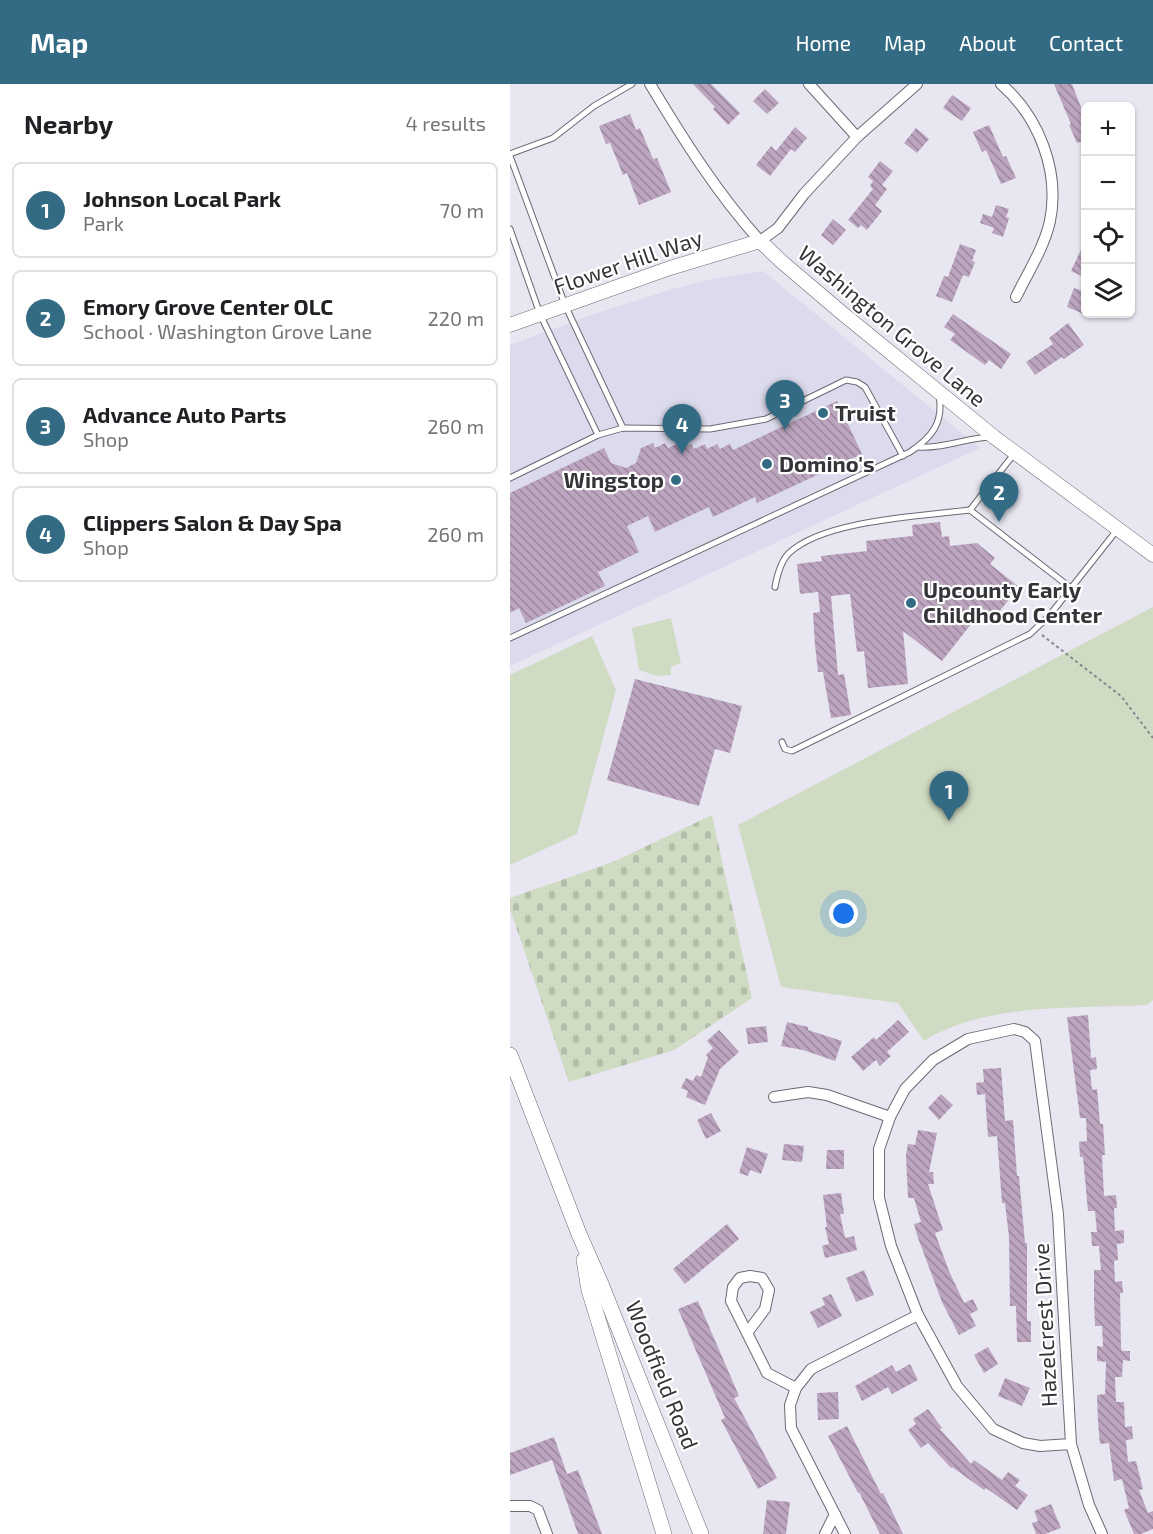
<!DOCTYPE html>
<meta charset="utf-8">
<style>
:root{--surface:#fff;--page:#f2f2f2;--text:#202124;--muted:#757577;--line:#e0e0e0;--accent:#336b85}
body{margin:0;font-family:"Exo 2",sans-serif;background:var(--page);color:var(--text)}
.controls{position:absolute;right:18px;top:18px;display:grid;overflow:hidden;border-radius:9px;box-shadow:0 2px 4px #0004}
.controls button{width:54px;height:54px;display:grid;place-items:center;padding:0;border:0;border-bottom:2px solid var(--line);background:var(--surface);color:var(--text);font:30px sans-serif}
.you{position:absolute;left:334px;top:830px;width:21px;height:21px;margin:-15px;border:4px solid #fff;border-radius:50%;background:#1a73e8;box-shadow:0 0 0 9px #1a73e833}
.badge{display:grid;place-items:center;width:39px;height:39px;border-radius:50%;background:var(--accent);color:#fff;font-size:20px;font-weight:700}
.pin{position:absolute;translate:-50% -50px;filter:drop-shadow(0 2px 3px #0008)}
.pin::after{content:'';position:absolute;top:32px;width:21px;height:18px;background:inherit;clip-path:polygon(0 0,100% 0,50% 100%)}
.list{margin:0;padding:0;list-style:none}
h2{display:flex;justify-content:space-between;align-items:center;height:78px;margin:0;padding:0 24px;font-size:26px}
h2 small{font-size:20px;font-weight:400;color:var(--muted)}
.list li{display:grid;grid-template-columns:39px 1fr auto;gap:18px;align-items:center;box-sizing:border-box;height:96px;margin:0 12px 12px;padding:0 12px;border:2px solid var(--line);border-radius:9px}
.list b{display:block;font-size:22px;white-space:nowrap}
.list p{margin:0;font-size:20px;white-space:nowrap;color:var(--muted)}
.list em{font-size:20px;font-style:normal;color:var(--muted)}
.icon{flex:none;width:33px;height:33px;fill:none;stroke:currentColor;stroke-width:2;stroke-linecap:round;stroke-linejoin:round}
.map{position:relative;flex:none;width:643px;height:1450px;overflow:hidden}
header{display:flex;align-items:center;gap:36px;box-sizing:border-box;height:84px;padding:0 30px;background:var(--accent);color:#fff}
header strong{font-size:28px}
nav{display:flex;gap:33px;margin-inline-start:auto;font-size:21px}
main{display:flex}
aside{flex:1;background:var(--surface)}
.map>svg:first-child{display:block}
.built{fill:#dcdbed}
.cemetery{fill:url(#cemetery-stones)}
.park{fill:#d0dbc3}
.building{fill:url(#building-back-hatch)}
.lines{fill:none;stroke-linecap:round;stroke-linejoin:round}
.service-casing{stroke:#6b6a73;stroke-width:7}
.minor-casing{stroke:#6b6a73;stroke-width:12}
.tertiary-casing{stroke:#6b6a73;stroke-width:15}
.secondary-casing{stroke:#6b6a73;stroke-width:16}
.path{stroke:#88878f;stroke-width:2;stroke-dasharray:3 3;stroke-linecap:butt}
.service{stroke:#fff;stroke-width:5}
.minor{stroke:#fff;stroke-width:10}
.tertiary{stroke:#fff;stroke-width:14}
.secondary{stroke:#fff;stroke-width:15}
.poi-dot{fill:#336b85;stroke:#fff;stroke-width:2}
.labels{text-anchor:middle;stroke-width:4.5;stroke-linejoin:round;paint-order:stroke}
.street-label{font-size:22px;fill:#353439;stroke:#fff}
.poi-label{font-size:22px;font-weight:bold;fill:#353439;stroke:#fff;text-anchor:start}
</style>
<header>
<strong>Map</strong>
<nav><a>Home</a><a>Map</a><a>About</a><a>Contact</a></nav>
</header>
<main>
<aside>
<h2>Nearby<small>4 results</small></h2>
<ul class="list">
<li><span class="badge">1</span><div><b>Johnson Local Park</b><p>Park</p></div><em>70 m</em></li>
<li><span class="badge">2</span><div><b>Emory Grove Center OLC</b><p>School · Washington Grove Lane</p></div><em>220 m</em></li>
<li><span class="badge">3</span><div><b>Advance Auto Parts</b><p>Shop</p></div><em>260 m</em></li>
<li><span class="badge">4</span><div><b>Clippers Salon &amp; Day Spa</b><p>Shop</p></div><em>260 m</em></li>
</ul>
</aside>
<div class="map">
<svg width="643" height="1450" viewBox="0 0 643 1450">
<defs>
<pattern id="cemetery-stones" width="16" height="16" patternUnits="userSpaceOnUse" patternTransform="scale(1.5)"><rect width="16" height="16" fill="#d0dbc3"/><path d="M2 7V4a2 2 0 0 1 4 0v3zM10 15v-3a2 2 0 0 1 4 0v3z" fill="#b3bda8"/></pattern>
<pattern id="building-back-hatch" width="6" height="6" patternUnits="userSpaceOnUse" patternTransform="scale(1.5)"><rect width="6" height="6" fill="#bca5bf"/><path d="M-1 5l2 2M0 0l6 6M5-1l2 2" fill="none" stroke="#9a879c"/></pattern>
</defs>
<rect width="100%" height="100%" fill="#e7e6f1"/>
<polygon class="built" points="253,187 470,364 0,582 0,261 87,229 163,205 206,194"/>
<polygon class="cemetery" points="202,731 242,914 164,966 59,998 0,825 0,814 103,778"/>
<g class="park">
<path d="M 643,523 L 643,916 L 637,921 C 566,925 476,918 414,957 L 388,919 L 271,903 L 228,741 Z"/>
<polygon points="161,534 171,579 161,583 161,591 147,592 129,586 122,544"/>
<polygon points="82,552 106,606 67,750 0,781 0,591"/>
</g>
<g class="building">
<polygon points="183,0 201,0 230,29 218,41 203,25 205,23"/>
<polygon points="544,0 562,0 576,36 576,56 567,59 559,41 561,40"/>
<polygon points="255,5 269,19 257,30 243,17"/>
<polygon points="442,11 461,24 452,37 433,24"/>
<polygon points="120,30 126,46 130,44 143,75 147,74 161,108 129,121 117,89 113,91 100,59 96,60 89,42"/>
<polygon points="479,41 493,73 496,72 506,94 491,100 476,66 472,68 463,48"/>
<polygon points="285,43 297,54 285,68 281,65 260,92 246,81 261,62 266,67"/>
<polygon points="406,44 419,55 407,69 394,59"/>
<polygon points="370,77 383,87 372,101 377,105 365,121 372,127 357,146 351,141 348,144 338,136 363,105 360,102 363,97 358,93"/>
<polygon points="486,121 499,125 496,133 499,134 493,153 482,149 484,144 470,139 473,130 482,133"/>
<polygon points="323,135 336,146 323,161 311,151"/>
<polygon points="576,155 576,194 561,187"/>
<polygon points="450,160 466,166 462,177 465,178 459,193 453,191 442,218 426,212 434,192 438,193"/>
<polygon points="564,204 576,208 576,231 557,223"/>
<polygon points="443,230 501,270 491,285 479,276 475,281 440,256 445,250 434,243"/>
<polygon points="558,239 574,261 554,275 552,273 525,291 516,278 543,260 539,254"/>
<polygon points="327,317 352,370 247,419 245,413 203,433 199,423 145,448 138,432 117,442 129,468 88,488 95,502 16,539 9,524 0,529 0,409 94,364 101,379 116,384 126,379 131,364 143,359 145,364 155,359 158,364 169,359 171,365 181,360 184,365 195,360 197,365 207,360 210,365 220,360 223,366"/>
<polygon points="430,438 432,453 439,452 440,462 467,459 485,474 480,480 509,503 484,534 473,525 432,577 393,547 398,600 358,604 354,567 347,568 340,510 321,512 328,591 334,590 341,631 321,634 313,588 308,588 305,561 303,529 310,528 308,508 290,510 287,480 312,477 311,472 357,467 356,457 403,452 402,441"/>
<polygon points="125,595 232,622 220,669 205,665 189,722 97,696"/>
<polygon points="578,931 581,974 586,973 587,985 580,986 582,1006 587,1005 590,1040 593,1040 595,1071 592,1071 594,1112 606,1111 607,1124 604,1124 605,1147 614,1146 614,1159 607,1160 608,1176 604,1177 605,1198 612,1197 613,1209 610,1209 611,1263 612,1267 620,1267 620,1277 613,1276 612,1293 605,1293 606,1318 614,1318 615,1343 622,1342 623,1355 616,1356 618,1378 626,1377 633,1405 629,1406 638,1429 643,1427 643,1445 631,1450 624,1450 614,1426 619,1424 612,1395 604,1397 599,1359 590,1360 588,1338 587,1311 595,1310 596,1278 587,1277 587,1262 593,1263 592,1242 585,1242 584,1216 584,1186 591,1186 589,1162 582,1162 581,1148 587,1148 585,1127 578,1127 573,1073 570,1073 569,1058 577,1057 576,1034 570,1034 557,933"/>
<polygon points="388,936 399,948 377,968 381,972 370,982 366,976 353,987 341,973 364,953 366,956"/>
<polygon points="277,938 298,943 298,946 332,957 325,977 293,966 271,962"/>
<polygon points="256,942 258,958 238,960 236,944"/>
<polygon points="209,946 229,968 210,985 195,1021 176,1013 178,1007 171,1004 176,994 183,997 186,991 191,993 198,973 196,971 203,964 197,957"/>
<polygon points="491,984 495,1037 503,1036 507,1092 509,1092 515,1159 517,1159 517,1237 521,1237 521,1258 507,1258 506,1222 500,1222 499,1153 495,1119 492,1119 487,1052 478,1053 475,1010 467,1011 466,999 474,998 473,985"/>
<polygon points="431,1010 443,1021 429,1036 418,1024"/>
<polygon points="201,1029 211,1047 196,1055 187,1036"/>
<polygon points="408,1046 427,1049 419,1088 423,1088 424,1100 418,1100 433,1146 425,1149 439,1187 454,1219 463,1215 468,1226 460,1230 466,1242 449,1251 432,1218 408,1154 404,1140 411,1138 404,1114 398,1114 396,1071 398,1060 405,1061"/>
<polygon points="274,1060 294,1062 292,1078 272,1076"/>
<polygon points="237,1063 258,1070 251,1090 240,1086 238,1092 229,1089"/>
<polygon points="317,1066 334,1066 334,1085 316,1085"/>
<polygon points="331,1109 334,1130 330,1130 335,1154 344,1152 347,1166 315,1174 312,1162 319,1160 315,1143 317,1143 313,1111"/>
<polygon points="217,1140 229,1155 175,1200 163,1185"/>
<polygon points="354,1186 364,1211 346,1218 336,1194"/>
<polygon points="321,1210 332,1232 308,1244 300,1228 315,1221 312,1214"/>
<polygon points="188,1217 229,1312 224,1314 267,1394 248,1405 211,1336 215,1334 168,1225"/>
<polygon points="478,1263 488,1280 474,1289 464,1271"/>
<polygon points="400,1280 408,1296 382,1310 378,1303 352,1317 345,1302 382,1281 386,1288"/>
<polygon points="495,1294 520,1304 512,1322 488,1312"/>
<polygon points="328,1308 329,1335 308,1336 307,1309"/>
<polygon points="418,1325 432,1344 430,1345 461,1380 464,1376 492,1396 498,1388 510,1396 505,1402 518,1411 507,1426 476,1404 474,1406 442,1383 441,1384 418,1359 411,1364 398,1346 406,1340 403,1335"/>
<polygon points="337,1342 371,1410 373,1409 393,1450 370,1450 349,1408 348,1409 318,1352"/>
<polygon points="44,1353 57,1390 68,1386 92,1450 68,1450 42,1376 0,1391 0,1369"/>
<polygon points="257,1416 280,1418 276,1450 253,1450"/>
<polygon points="541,1420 551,1444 535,1450 526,1450 522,1439 528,1437 524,1427"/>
</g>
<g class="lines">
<defs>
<g id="service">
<polyline points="0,70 43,54 84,22 122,0"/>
<polyline points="0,72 55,221 113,344"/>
<polyline points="0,145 30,230 88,351"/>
<path d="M 408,363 C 432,365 456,354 480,353"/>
<polyline points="504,370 460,426 561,504"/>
<polyline points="0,394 88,351 113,344 200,345 256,335 336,296 347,298 355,303 393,372"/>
<path d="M 265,503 C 267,492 270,478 279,469 C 314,436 412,432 460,426"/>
<path d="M 0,554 L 400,368 C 421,354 434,339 429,312"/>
<polyline points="272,658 275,665 282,667 520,550 539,532 607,446"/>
</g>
<g id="minor">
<path d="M 140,0 C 173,55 207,109 250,157 L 268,144 L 294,110 L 347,53 L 407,0"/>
<polyline points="299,0 347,53"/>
<path d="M 491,0 C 529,33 550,87 540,137 C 534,164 518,188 506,213"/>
<polyline points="264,1013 298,1008 317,1011 380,1033"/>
<polyline points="237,1249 255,1225 259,1206 252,1194 240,1192 230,1194 223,1203 221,1217 257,1289 286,1304"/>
<polyline points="561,1360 530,1362 513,1359 483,1345 447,1302 408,1231 381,1162 369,1114 369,1065 380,1033 395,1005 423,976 458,955 504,945 515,948 525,957 548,1130 561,1360 579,1421 592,1450"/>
<polyline points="0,1422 20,1422 28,1426 37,1450"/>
<polyline points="315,1450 325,1430"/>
<polyline points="335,1450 281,1344 280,1321 286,1304 301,1285 408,1231"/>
</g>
<polyline id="tertiary" points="0,241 160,184 250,157 272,178 332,229 484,353 643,471"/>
<g id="secondary">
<polyline points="0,971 69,1150 91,1200 191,1450"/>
<polyline points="74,1176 79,1206 154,1450"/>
</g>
</defs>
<use href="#service" class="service-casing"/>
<use href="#minor" class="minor-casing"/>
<use href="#tertiary" class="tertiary-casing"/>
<use href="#secondary" class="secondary-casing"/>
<polyline class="path" points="532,551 611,612 643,654"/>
<use href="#service" class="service"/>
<use href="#minor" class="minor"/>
<use href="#tertiary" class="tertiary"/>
<use href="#secondary" class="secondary"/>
</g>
<g class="poi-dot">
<circle cx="313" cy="329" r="6"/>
<circle cx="257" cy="380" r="6"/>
<circle cx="166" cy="396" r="6"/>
<circle cx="401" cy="519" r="6"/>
</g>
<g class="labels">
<g class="street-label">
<text transform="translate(118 178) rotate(-19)" y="8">Flower Hill Way</text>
<text transform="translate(382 242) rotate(40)" y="8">Washington Grove Lane</text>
<text transform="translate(535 1241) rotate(-93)" y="8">Hazelcrest Drive</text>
<text transform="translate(152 1291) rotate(68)" y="8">Woodfield Road</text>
</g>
<g class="poi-label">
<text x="325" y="337">Truist</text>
<text x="269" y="388">Domino's</text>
<text x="154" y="404" text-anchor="end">Wingstop</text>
<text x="413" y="514">Upcounty Early<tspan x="413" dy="25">Childhood Center</tspan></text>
</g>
</g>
</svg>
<div class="controls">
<button>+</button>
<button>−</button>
<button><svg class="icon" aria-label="locate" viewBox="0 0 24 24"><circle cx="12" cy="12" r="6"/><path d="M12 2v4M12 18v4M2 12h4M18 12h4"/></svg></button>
<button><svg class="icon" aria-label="layers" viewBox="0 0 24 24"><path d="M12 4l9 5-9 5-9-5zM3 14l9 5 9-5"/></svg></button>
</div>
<div class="you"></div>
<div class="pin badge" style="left:439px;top:737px">1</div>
<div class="pin badge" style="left:489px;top:438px">2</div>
<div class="pin badge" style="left:275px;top:346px">3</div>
<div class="pin badge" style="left:172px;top:370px">4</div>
</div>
</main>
